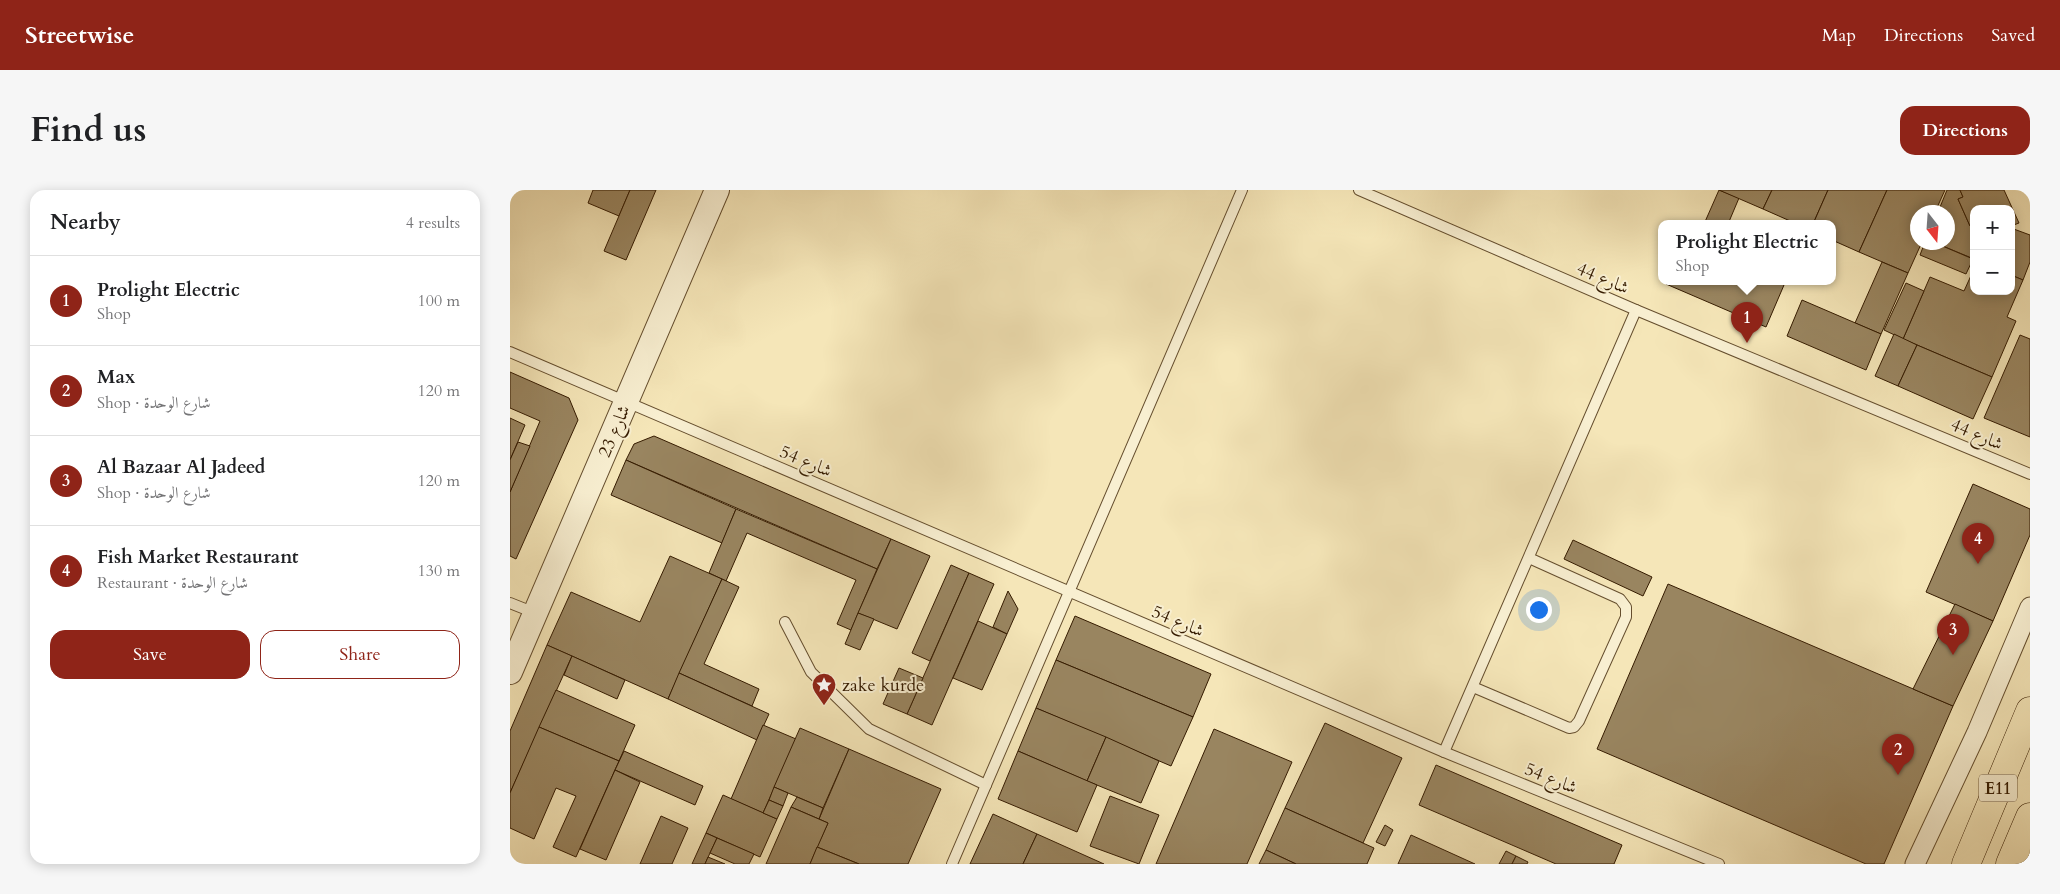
<!DOCTYPE html>
<meta charset="utf-8">
<style>
:root{--surface:#fff;--page:#f6f6f6;--text:#202124;--muted:#757577;--line:#e0e0e0;--accent:#8f2418}
body{margin:0;font-family:Cardo,Amiri,serif;background:var(--page);color:var(--text)}
.controls{position:absolute;right:15px;top:15px;display:grid;overflow:hidden;border-radius:10px;box-shadow:0 2px 12px #0003}
.controls button{width:45px;height:45px;display:grid;place-items:center;padding:0;border:0;border-bottom:1px solid var(--line);background:var(--surface);color:var(--text);font:25px sans-serif}
.compass{position:absolute;left:1400px;top:15px;width:45px;height:45px;border-radius:50%;background:var(--surface);box-shadow:0 2px 12px #0003;rotate:163deg}
.you{position:absolute;left:1028px;top:419px;width:18px;height:18px;margin:-12px;border:4px solid #fff;border-radius:50%;background:#1a73e8;box-shadow:0 0 0 8px #1a73e833}
.badge{display:grid;place-items:center;width:32px;height:32px;border-radius:50%;background:var(--accent);color:#fff;font-size:16px;font-weight:700}
.pin{position:absolute;translate:-50% -41px;filter:drop-shadow(0 1px 2px #0008)}
.pin::after{content:'';position:absolute;top:26px;width:18px;height:15px;background:inherit;clip-path:polygon(0 0,100% 0,50% 100%)}
.popup{position:absolute;left:1148px;top:30px;width:178px;height:65px;box-sizing:border-box;display:grid;place-content:center;border-radius:10px;background:var(--surface);filter:drop-shadow(0 1px 4px #0005);font-size:16px;white-space:nowrap;color:var(--muted)}
.popup b{font-size:19px;color:var(--text)}
.popup::after{content:'';position:absolute;left:50%;top:100%;margin-left:-10px;border:10px solid transparent;border-top-color:var(--surface)}
.list{margin:0;padding:0;list-style:none}
h2{display:flex;justify-content:space-between;align-items:center;height:65px;margin:0;padding:0 20px;font-size:21px}
h2 small{font-size:16px;font-weight:400;color:var(--muted)}
.list li{display:grid;grid-template-columns:32px 1fr auto;gap:15px;align-items:center;box-sizing:border-box;height:90px;padding:0 20px;border-top:1px solid var(--line)}
.list b{display:block;font-size:19px;white-space:nowrap}
.list p{margin:0;font-size:16px;white-space:nowrap;color:var(--muted)}
.list em{font-size:16px;font-style:normal;color:var(--muted)}
.actions{display:flex;gap:10px;padding:15px 20px}
.actions a{flex:1;padding:11px 0;border:1px solid var(--accent);border-radius:15px;text-align:center;font-size:18px;color:var(--accent)}
.actions .main{background:var(--accent);color:#fff}
.map{position:relative;flex:none;width:1520px;height:674px;overflow:hidden;border-radius:15px}
header{display:flex;align-items:center;gap:30px;box-sizing:border-box;height:70px;padding:0 25px;background:var(--accent);color:#fff}
header strong{font-size:24px}
nav{display:flex;gap:28px;margin-inline-start:auto;font-size:18px}
.intro{display:flex;align-items:center;justify-content:space-between;box-sizing:border-box;height:120px;padding:0 30px}
h1{margin:0;font-size:35px}
.button{padding:12px 22px;border-radius:15px;background:var(--accent);color:#fff;font-size:18px;font-weight:700}
main{display:flex;gap:30px;padding:0 30px}
aside{flex:1;background:var(--surface);border-radius:15px;box-shadow:0 2px 12px #0003}
.map>svg:first-child{display:block}
.building{fill:#998560;stroke:#351b00}
.lines{fill:none;stroke-linecap:round;stroke-linejoin:round}
.service-casing{stroke:#654e2e;stroke-width:12}
.minor-casing{stroke:#654e2e;stroke-width:21}
.tertiary-casing{stroke:#654e2e;stroke-width:26}
.motorway-casing{stroke:#351b00;stroke-width:29}
.service{stroke:#f8efd1;stroke-width:10}
.minor{stroke:#f8efd1;stroke-width:19}
.tertiary{stroke:#f8efd1;stroke-width:24}
.motorway{stroke:#f5e6b8;stroke-width:28}
.labels{text-anchor:middle;stroke-width:4;stroke-linejoin:round;paint-order:stroke}
.shield{fill:#f8efd1;stroke:#705b3f;stroke-width:1}
.shield-label{font-size:16px;font-weight:bold;fill:#351b00}
.street-label{font-size:18px;fill:#351b00;stroke:#f8efd1}
.poi-label{font-size:18px;fill:#351b00;stroke:#f8efd1;text-anchor:start}
</style>
<header>
<strong>Streetwise</strong>
<nav><a>Map</a><a>Directions</a><a>Saved</a></nav>
</header>
<div class="intro"><h1>Find us</h1><a class="button">Directions</a></div>
<main>
<aside>
<h2>Nearby<small>4 results</small></h2>
<ul class="list">
<li><span class="badge">1</span><div><b>Prolight Electric</b><p>Shop</p></div><em>100 m</em></li>
<li><span class="badge">2</span><div><b>Max</b><p>Shop · شارع الوحدة</p></div><em>120 m</em></li>
<li><span class="badge">3</span><div><b>Al Bazaar Al Jadeed</b><p>Shop · شارع الوحدة</p></div><em>120 m</em></li>
<li><span class="badge">4</span><div><b>Fish Market Restaurant</b><p>Restaurant · شارع الوحدة</p></div><em>130 m</em></li>
</ul>
<div class="actions"><a class="main">Save</a><a>Share</a></div>
</aside>
<div class="map">
<svg width="1520" height="674" viewBox="0 0 1520 674">
<rect width="100%" height="100%" fill="#f5e6b8"/>
<filter id="stains"><feTurbulence type="fractalNoise" baseFrequency=".004" numOctaves="4"/><feColorMatrix values="0 0 0 0 .2 0 0 0 0 .09 0 0 0 0 .02 0 0 0 .5 -.17"/></filter>
<radialGradient id="worn" r=".72"><stop offset=".6" stop-color="#630" stop-opacity="0"/><stop offset="1" stop-color="#630" stop-opacity=".3"/></radialGradient>
<g class="building">
<polygon points="83,0 120,0 109,26 78,13"/>
<polygon points="120,0 146,0 116,70 94,61"/>
<polygon points="1209,0 1229,8 1218,34 1194,34"/>
<polygon points="1209,0 1262,0 1253,19"/>
<polygon points="1262,0 1318,0 1303,34 1287,34 1253,19"/>
<polygon points="1318,0 1377,0 1349,62 1322,50 1322,34 1303,34"/>
<polygon points="1377,0 1435,0 1425,22 1408,22 1408,52 1412,52 1398,83 1349,62"/>
<polygon points="1437,0 1450,0 1453,7 1448,9 1460,36 1464,34 1464,69 1423,52 1438,52 1438,22 1428,22"/>
<polygon points="1450,0 1494,0 1509,33 1501,36 1501,19 1464,19 1464,34 1460,36 1448,9 1453,7"/>
<polygon points="1501,38 1520,45 1520,72 1513,90 1501,85"/>
<polygon points="1415,52 1423,52 1463,69 1456,84 1410,65"/>
<polygon points="1372,72 1398,83 1371,144 1345,133"/>
<polygon points="1464,79 1464,101 1501,101 1501,85 1513,90 1497,127 1506,131 1482,187 1393,149 1420,87 1454,101"/>
<polygon points="1157,92 1265,92 1274,95 1256,137 1156,94"/>
<polygon points="1396,93 1414,101 1393,149 1374,140"/>
<polygon points="1292,110 1371,144 1356,180 1277,146"/>
<polygon points="1384,144 1407,155 1388,196 1365,186"/>
<polygon points="1510,145 1520,149 1520,247 1474,228"/>
<polygon points="1407,155 1482,187 1463,229 1388,196"/>
<polygon points="0,182 59,208 68,230 6,369 0,366 0,302 30,231 0,218"/>
<polygon points="0,228 15,235 0,270"/>
<polygon points="144,246 381,349 367,379 116,270 124,254"/>
<polygon points="8,252 20,256 0,302 0,270"/>
<polygon points="116,270 226,319 212,353 101,305"/>
<polygon points="1463,294 1520,319 1520,345 1483,431 1416,402"/>
<polygon points="226,319 367,379 341,440 327,434 346,390 237,343 216,391 199,383"/>
<polygon points="381,349 420,366 387,439 348,423"/>
<polygon points="1063,350 1142,387 1133,406 1054,369"/>
<polygon points="160,366 212,389 158,509 37,455 61,402 130,432"/>
<polygon points="441,375 459,383 420,471 402,463"/>
<polygon points="459,383 484,394 422,535 397,524"/>
<polygon points="212,389 229,397 194,474 249,499 242,516 169,483"/>
<polygon points="1158,394 1443,516 1374,674 1356,674 1087,559"/>
<polygon points="498,401 508,419 497,444 483,437"/>
<polygon points="1445,414 1483,431 1443,516 1403,499"/>
<polygon points="348,423 364,429 350,460 335,454"/>
<polygon points="565,426 701,484 683,527 546,470"/>
<polygon points="468,431 497,444 472,500 443,488"/>
<polygon points="37,455 62,466 0,603 0,541"/>
<polygon points="62,466 115,490 107,509 54,485"/>
<polygon points="546,470 683,527 661,576 526,518"/>
<polygon points="389,478 413,488 397,524 373,514"/>
<polygon points="169,483 259,524 247,550 158,509"/>
<polygon points="46,500 125,535 109,571 29,537"/>
<polygon points="526,518 596,547 577,591 508,561"/>
<polygon points="815,533 892,568 853,653 775,618"/>
<polygon points="253,535 286,549 253,623 221,609"/>
<polygon points="29,537 109,571 66,667 43,657 66,606 46,598 24,649 0,638 0,603"/>
<polygon points="290,538 339,559 313,618 264,597"/>
<polygon points="704,539 782,572 737,674 646,674"/>
<polygon points="596,547 649,571 631,613 577,591"/>
<polygon points="339,559 431,599 398,674 349,674 307,657 318,633 309,629"/>
<polygon points="114,561 193,596 185,615 105,580"/>
<polygon points="508,561 587,595 567,642 488,609"/>
<polygon points="926,575 1112,655 1104,674 1046,674 909,615"/>
<polygon points="105,580 130,592 96,670 70,659"/>
<polygon points="264,597 278,603 273,616 259,610"/>
<polygon points="213,605 267,629 250,667 196,643"/>
<polygon points="600,606 649,625 629,674 580,656"/>
<polygon points="287,607 313,618 309,629 281,617"/>
<polygon points="259,610 273,616 267,629 253,623"/>
<polygon points="281,617 318,633 300,674 256,674"/>
<polygon points="775,618 864,658 857,674 786,674 756,660"/>
<polygon points="483,624 527,644 513,674 460,674"/>
<polygon points="151,626 178,638 162,674 130,674"/>
<polygon points="875,635 883,640 875,656 866,652"/>
<polygon points="196,643 207,648 200,663 195,674 182,674"/>
<polygon points="527,644 594,674 513,674"/>
<polygon points="901,645 965,674 888,674"/>
<polygon points="207,648 244,664 239,674 225,674 200,663"/>
<polygon points="307,657 344,672 349,674 300,674"/>
<polygon points="756,660 786,674 749,674"/>
<polygon points="996,661 1006,666 1002,674 989,674"/>
<polygon points="1006,666 1018,672 1017,674 1002,674"/>
<polygon points="198,667 215,674 195,674"/>
</g>
<g class="lines">
<defs>
<g id="service">
<polyline points="849,0 1126,120 1520,284"/>
<polyline points="0,162 934,562 1209,674"/>
<polyline points="0,413 25,423"/>
<polyline points="275,432 301,482 359,539 476,595"/>
<polyline points="963,497 1059,538 1064,537 1069,531 1116,427 1116,417 1110,409 1019,368"/>
<polyline points="934,562 1126,120"/>
<polyline points="442,674 732,0"/>
</g>
<polyline id="minor" points="1405,674 1467,542 1520,417"/>
<polyline id="tertiary" points="0,482 207,0"/>
<g id="motorway">
<polyline points="1456,674 1520,521"/>
<polyline points="1500,674 1520,627"/>
</g>
</defs>
<use href="#service" class="service-casing"/>
<use href="#minor" class="minor-casing"/>
<use href="#tertiary" class="tertiary-casing"/>
<use href="#motorway" class="motorway-casing"/>
<use href="#service" class="service"/>
<use href="#minor" class="minor"/>
<use href="#tertiary" class="tertiary"/>
<use href="#motorway" class="motorway"/>
</g>
<defs>
<symbol id="sight-pin" viewBox="-11 -11 22 30"><path d="M0 17L-7.5 6A9.5 9.5 0 1 1 7.5 6Z" fill="#8f2418" stroke="#f8efd1"/><path d="M0-6L1.8-2.2L6-1.7L2.9 1.2L3.7 5.4L0 3.3L-3.7 5.4L-2.9 1.2L-6-1.7L-1.8-2.2Z" fill="#fff"/></symbol>
</defs>
<g fill-rule="evenodd">
<use href="#sight-pin" x="300" y="481" width="28" height="38"/>
</g>
<g class="labels">
<rect class="shield" x="1469" y="584.5" width="38" height="27" rx="4"/>
<g class="shield-label">
<text x="1488" y="604">E11</text>
</g>
<g class="street-label">
<text transform="translate(1093 88) rotate(23)" y="6">شارع 44</text>
<text transform="translate(104 241) rotate(-67)" y="6">شارع 23</text>
<text transform="translate(1467 244) rotate(23)" y="6">شارع 44</text>
<text transform="translate(296 271) rotate(23)" y="6">شارع 54</text>
<text transform="translate(668 431) rotate(23)" y="6">شارع 54</text>
<text transform="translate(1041 588) rotate(22)" y="6">شارع 54</text>
</g>
<g class="poi-label">
<text x="332" y="501">zake kurde</text>
</g>
</g>
<rect width="100%" height="100%" filter="url(#stains)"/>
<rect width="100%" height="100%" fill="url(#worn)"/>
</svg>
<div class="controls">
<button>+</button>
<button>−</button>
</div>
<svg class="compass" viewBox="-18 -18 36 36"><path d="M0-13l5 13h-10z" fill="#e53935"/><path d="M0 13l5-13h-10z" fill="#757577"/></svg>
<div class="you"></div>
<div class="pin badge" style="left:1237px;top:153px">1</div>
<div class="popup"><b>Prolight Electric</b>Shop</div>
<div class="pin badge" style="left:1388px;top:585px">2</div>
<div class="pin badge" style="left:1443px;top:465px">3</div>
<div class="pin badge" style="left:1468px;top:374px">4</div>
</div>
</main>
